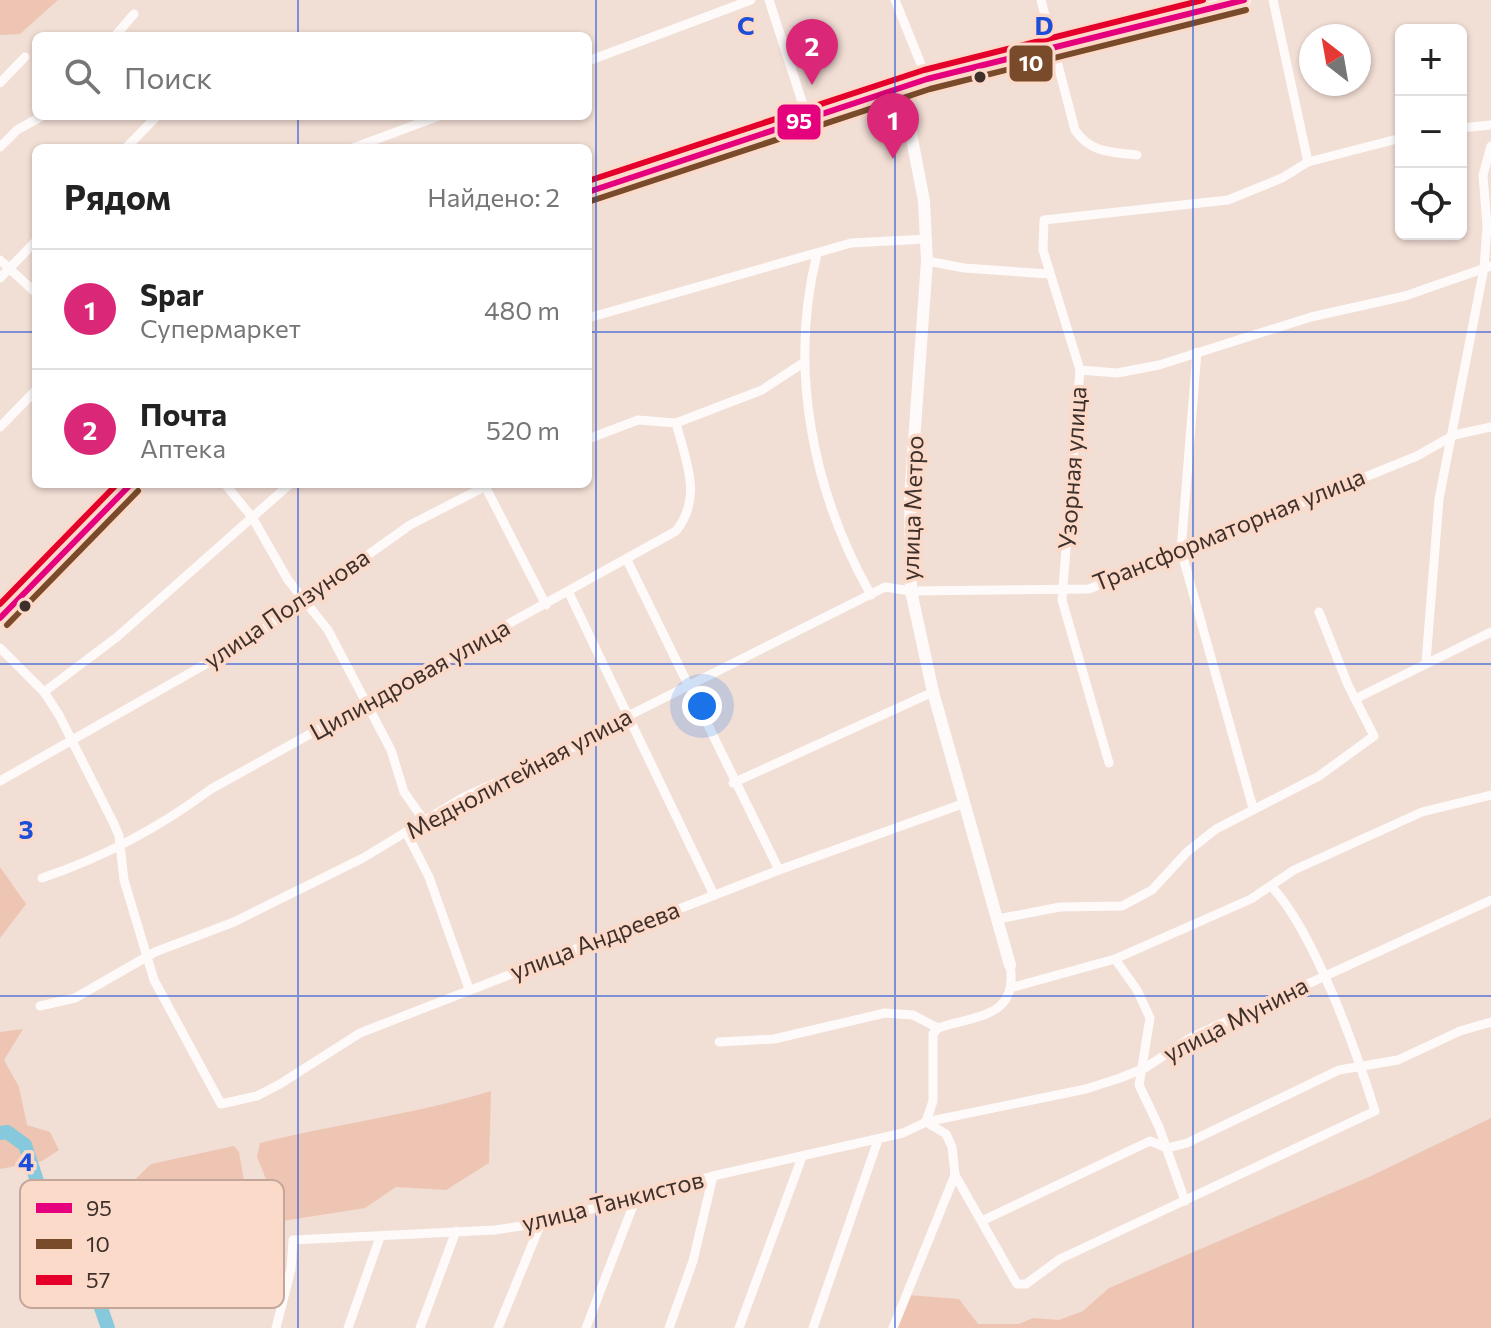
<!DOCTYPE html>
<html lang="ru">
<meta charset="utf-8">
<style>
:root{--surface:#fff;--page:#f6f6f6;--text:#222;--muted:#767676;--line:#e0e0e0;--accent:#db2777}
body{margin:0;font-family:Commissioner,sans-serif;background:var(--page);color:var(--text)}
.controls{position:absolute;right:24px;top:24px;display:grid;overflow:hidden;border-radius:12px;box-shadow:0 2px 6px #0004}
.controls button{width:72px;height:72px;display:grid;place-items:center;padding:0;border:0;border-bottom:2px solid var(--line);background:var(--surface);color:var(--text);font:40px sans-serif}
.compass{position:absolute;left:1299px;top:24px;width:72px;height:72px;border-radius:50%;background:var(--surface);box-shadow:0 2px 6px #0004;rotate:329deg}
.you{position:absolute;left:702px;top:706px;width:28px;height:28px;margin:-20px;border:6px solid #fff;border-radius:50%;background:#1a73e8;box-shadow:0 0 0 12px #1a73e833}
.badge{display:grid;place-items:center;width:52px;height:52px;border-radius:50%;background:var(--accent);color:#fff;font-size:26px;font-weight:700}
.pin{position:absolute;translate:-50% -66px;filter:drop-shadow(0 2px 4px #0008)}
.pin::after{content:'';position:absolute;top:42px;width:28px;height:24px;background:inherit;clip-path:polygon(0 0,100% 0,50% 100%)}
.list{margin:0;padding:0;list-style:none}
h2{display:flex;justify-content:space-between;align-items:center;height:104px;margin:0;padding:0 32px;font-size:34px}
h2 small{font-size:26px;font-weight:400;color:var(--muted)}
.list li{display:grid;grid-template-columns:52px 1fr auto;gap:24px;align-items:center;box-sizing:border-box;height:120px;padding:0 32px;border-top:2px solid var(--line)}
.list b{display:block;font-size:30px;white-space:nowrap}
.list p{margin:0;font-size:26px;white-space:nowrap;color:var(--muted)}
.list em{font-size:26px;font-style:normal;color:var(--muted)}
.icon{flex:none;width:44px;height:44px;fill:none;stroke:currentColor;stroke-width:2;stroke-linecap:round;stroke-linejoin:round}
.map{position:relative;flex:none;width:1491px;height:1328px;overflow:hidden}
.search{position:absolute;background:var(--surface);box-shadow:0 2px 6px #0004;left:32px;top:32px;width:560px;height:88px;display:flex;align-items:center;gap:20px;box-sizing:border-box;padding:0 28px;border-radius:12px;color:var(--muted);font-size:30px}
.panel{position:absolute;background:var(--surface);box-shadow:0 2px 6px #0004;left:32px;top:144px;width:560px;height:344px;border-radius:12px}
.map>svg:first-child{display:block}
.green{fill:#eec5b3}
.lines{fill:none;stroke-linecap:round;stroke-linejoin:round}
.river{stroke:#86c8dc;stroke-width:14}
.minor{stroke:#fdfaf9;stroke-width:9}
.tertiary{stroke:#fdfaf9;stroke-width:12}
.primary{stroke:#fdfaf9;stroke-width:14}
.bus-1-casing{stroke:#fcdaca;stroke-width:12}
.bus-2-casing{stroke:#fcdaca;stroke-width:12}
.bus-3-casing{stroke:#fcdaca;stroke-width:12}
.bus-1{stroke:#e5007d;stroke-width:6}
.bus-2{stroke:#7a4b2a;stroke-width:6}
.bus-3{stroke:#e4002b;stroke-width:6}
.grid{fill:none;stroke:#1d4ed8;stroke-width:2;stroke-opacity:0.55}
.bus-dot{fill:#3e312b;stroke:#fcdaca;stroke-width:3}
.labels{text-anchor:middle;stroke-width:7;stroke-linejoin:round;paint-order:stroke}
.street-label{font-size:24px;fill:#3e312b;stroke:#fcdaca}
.key{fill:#fcdaca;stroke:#c3a79a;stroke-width:2}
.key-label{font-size:22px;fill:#3e312b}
.grid-label{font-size:26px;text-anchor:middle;font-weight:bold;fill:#1d4ed8;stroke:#fcdaca;stroke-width:7;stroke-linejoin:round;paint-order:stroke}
.line-badge{stroke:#fcdaca;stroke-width:3}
.badge-label{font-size:22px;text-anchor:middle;font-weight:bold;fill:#fff}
</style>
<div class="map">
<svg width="1491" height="1328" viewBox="0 0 1491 1328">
<rect width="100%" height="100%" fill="#f1ded5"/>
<g class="green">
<polygon points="0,0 58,0 20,34 0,35"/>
<polygon points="0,867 26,904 0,938"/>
<polygon points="23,1029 4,1060 19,1087 27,1125 50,1132 59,1150 42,1161 0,1169 0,1032"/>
<path d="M 491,1091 L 489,1163 L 446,1190 L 396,1187 L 365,1208 L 276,1222 L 269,1218 L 266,1179 L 257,1157 L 260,1143 C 336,1124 416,1114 491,1091 Z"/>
<polygon points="1491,1118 1491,1328 893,1328 908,1295 959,1299 978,1324 1019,1324 1033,1318 1059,1320 1083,1311 1109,1288 1369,1177"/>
<path d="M 234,1146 L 239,1152 L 251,1221 L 244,1225 L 150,1233 C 130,1232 119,1219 111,1203 L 151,1164 Z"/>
</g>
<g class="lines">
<polyline class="river" points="0,1133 7,1132 25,1145 40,1190 72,1225 108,1328"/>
<g class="minor">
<polyline points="769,0 807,117"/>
<polyline points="895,0 927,79"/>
<path d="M 1041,0 L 1075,130 C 1090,153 1112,152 1137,155"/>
<polyline points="1273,0 1308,162"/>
<polyline points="115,36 134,14"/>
<polyline points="588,61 751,0"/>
<polyline points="0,83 25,57"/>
<polyline points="1461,128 1491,125"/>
<polyline points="0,147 17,130 42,116"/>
<polyline points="126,148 157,116"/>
<polyline points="353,148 439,116"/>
<path d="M 817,254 C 788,369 813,493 871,595"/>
<polyline points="0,260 36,293"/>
<polyline points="927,261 964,268 1049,274"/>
<polyline points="0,278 36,241"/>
<polyline points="588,318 851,243 927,239"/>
<polyline points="1197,352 1181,550 1253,808"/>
<polyline points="1080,370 1117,373 1159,365 1311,317 1405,296 1491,266"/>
<polyline points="0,427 36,390"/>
<polyline points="588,439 638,420 676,423 762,390 803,363"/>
<polyline points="225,484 252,517 288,580 328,630 391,750 404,792 425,822"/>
<polyline points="484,484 546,605"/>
<polyline points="627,560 779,870"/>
<polyline points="569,593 714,895"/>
<polyline points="0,648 44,692 59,715 114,824 119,836 124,880 154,980 221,1104 257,1096 280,1084 360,1033 779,870 965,803"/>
<polyline points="1426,662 1439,499 1484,268 1487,226 1483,175 1491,146"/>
<polyline points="44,692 117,637 290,484"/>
<polyline points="1355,699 1491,632"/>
<polyline points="1109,763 1062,600 1080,370 1043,250 1044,220 1228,200 1282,178 1308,162 1401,138"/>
<polyline points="0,781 248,640 410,525 490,484"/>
<polyline points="733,783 933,692"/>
<polyline points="406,832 429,877 469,989"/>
<path d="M 42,878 C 102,858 160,827 211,789 L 676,531 C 703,497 686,462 676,423"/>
<polyline points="998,919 1060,907 1122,906 1152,890 1187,852 1216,829 1319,776 1374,736 1348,685 1319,612"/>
<polyline points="1115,959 1137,990 1150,1018 1139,1085 1159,1127 1185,1201"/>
<polyline points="1014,987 1115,959 1251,899 1294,870 1422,812 1491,795"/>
<polyline points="40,1006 75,998 155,952 234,922 363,858 462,798 576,746 628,716 885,587 911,591 1089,589 1417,456 1454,435 1491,427"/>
<polyline points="719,1042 774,1039 885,1013 913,1015 938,1028"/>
<path d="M 926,1122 L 946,1134 L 952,1147 L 955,1175 L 1017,1284 L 1026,1284 L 1060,1259 L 1375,1111 C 1356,1050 1314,932 1272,887"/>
<path d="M 926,1122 L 933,1101 L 933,1034 L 938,1028 C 976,1015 1019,1018 1010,965"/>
<polyline points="1167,1148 1187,1143 1339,1070 1398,1060 1460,1031 1491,1022"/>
<polyline points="984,1220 1150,1141 1167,1148"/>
<polyline points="276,1328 291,1269 293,1240 495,1230 541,1223 713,1176 903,1133 926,1122 1086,1089 1120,1078 1145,1068 1192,1037 1491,900"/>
<polyline points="348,1328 380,1237"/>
<polyline points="420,1328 456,1231"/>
<polyline points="498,1328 541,1223"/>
<polyline points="586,1328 636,1198"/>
<polyline points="669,1328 693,1261 713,1176"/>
<polyline points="739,1328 802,1157"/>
<polyline points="813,1328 878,1140"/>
<polyline points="893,1328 955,1175"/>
</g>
<polyline class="tertiary" points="902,87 924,201 927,261 910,497 911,591 933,692 1010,965"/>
<g class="primary">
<polyline points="588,192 927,79 1244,0"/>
<polyline points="0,618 131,484"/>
</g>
<defs>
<g id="bus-1">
<polyline points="588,192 927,79 1244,0"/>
<polyline points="0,618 131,484"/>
</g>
<g id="bus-2">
<polyline points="591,201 930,89 1246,10"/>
<polyline points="7,625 138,491"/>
</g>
<g id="bus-3">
<polyline points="588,181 924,70 1203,0"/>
<polyline points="0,604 117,484"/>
</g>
</defs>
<use href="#bus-1" class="bus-1-casing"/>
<use href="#bus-2" class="bus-2-casing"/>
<use href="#bus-3" class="bus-3-casing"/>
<use href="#bus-1" class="bus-1"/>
<use href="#bus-2" class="bus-2"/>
<use href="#bus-3" class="bus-3"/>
</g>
<path class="grid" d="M 298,0 L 298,36M 596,0 L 596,1328M 895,0 L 895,1328M 1193,0 L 1193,1328M 298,116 L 298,148M 0,332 L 36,332M 588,332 L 1491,332M 298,484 L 298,1328M 0,664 L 1491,664M 0,996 L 1491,996"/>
<g class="bus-dot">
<circle cx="980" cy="77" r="7"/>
<circle cx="25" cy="606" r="7"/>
</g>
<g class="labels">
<g class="street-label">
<text transform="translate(1073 468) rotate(-86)" y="8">Узорная улица</text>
<text transform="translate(913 508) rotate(-88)" y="8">улица Метро</text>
<text transform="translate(1229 530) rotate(-22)" y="8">Трансформаторная улица</text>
<text transform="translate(287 609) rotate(-34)" y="8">улица Ползунова</text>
<text transform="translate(410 680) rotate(-29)" y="8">Цилиндровая улица</text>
<text transform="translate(519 774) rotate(-28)" y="8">Меднолитейная улица</text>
<text transform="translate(595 941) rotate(-21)" y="8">улица Андреева</text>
<text transform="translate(1236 1020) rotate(-27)" y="8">улица Мунина</text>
<text transform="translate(613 1202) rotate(-14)" y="8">улица Танкистов</text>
</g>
</g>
<rect x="20" y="1180" width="264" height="128" rx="12" class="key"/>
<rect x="36" y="1203" width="36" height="10" fill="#e5007d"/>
<rect x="36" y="1239" width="36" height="10" fill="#7a4b2a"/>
<rect x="36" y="1275" width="36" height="10" fill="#e4002b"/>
<g class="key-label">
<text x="86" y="1216">95</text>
<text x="86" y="1252">10</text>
<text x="86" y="1288">57</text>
</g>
<g class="grid-label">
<text x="746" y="35">C</text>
<text x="1044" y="35">D</text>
<text x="26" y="839">3</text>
<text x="26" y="1171">4</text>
</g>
<g class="line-badge">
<rect x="1008" y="44" width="46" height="39" rx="8" fill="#7a4b2a"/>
<rect x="776" y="103" width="46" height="38" rx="8" fill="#e5007d"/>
</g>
<g class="badge-label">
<text x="1031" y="71">10</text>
<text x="799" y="129">95</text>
</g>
</svg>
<div class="controls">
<button>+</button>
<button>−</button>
<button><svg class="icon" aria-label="locate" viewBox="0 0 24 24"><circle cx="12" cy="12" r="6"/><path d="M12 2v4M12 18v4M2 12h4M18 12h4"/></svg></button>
</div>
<svg class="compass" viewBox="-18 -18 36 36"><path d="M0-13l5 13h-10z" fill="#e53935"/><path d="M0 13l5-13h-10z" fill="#767676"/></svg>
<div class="you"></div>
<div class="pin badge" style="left:893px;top:159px">1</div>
<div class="pin badge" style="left:812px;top:85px">2</div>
<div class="search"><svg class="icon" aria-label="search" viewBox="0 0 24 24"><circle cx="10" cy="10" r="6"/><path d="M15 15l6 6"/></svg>Поиск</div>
<section class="panel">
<h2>Рядом<small>Найдено: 2</small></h2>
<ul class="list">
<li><span class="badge">1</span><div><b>Spar</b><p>Супермаркет</p></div><em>480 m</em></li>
<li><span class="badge">2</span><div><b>Почта</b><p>Аптека</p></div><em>520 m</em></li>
</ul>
</section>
</div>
